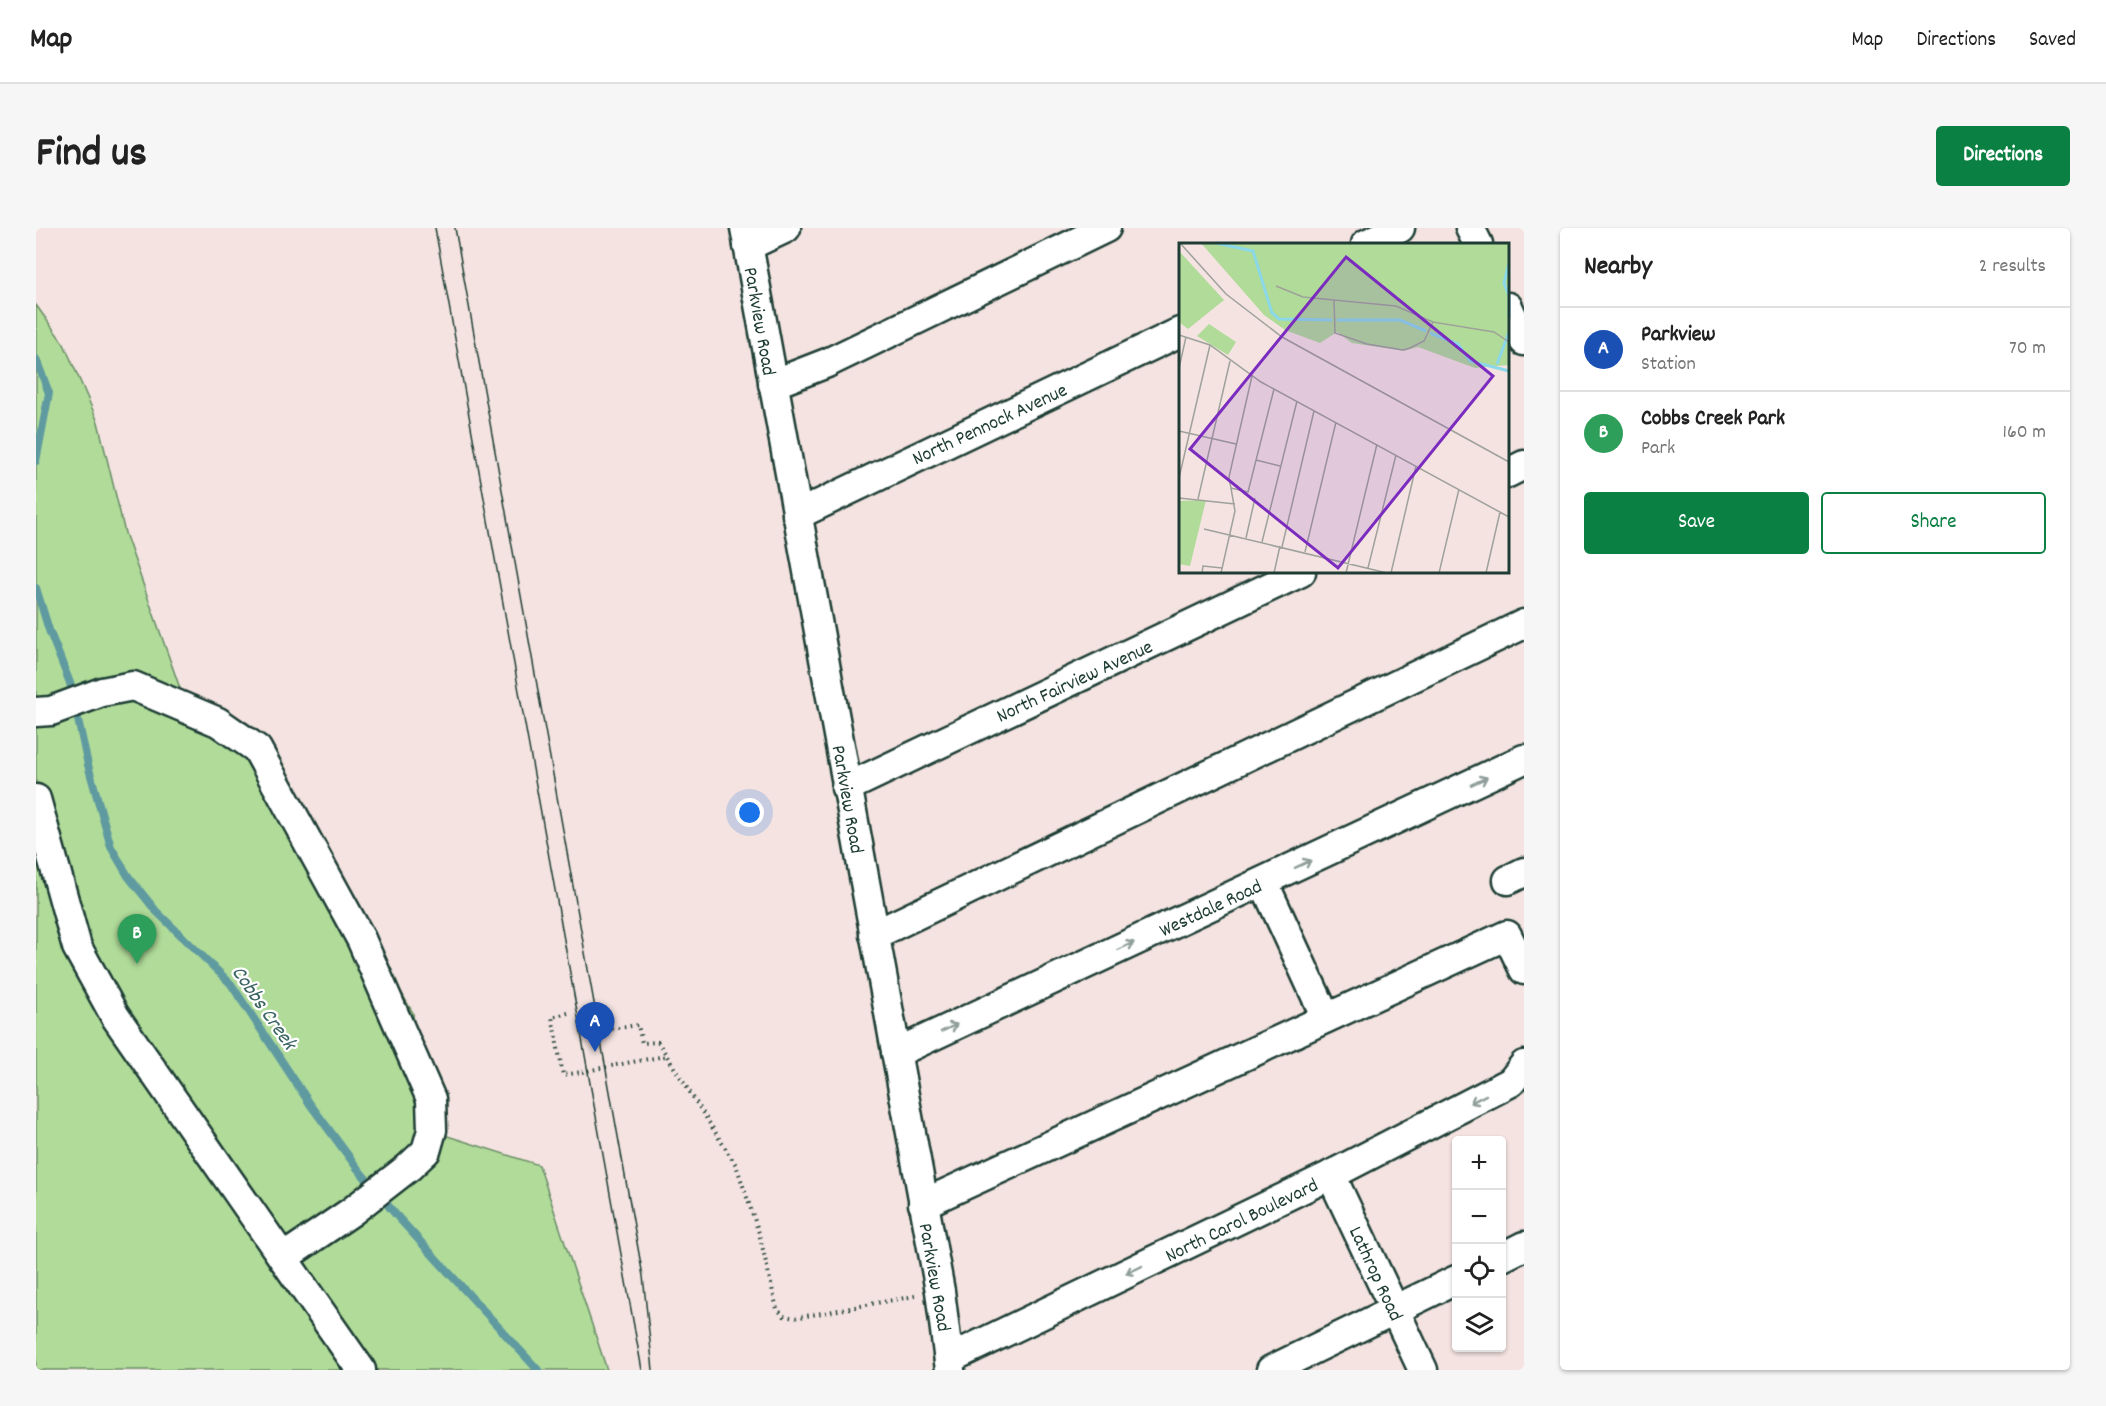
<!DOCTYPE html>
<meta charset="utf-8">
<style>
:root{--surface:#fff;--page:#f6f6f6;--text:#222;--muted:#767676;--line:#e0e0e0;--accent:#0b8043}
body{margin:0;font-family:Dekko,sans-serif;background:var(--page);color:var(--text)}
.controls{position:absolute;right:18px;bottom:18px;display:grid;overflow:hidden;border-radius:6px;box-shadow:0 2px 4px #0004}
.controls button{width:54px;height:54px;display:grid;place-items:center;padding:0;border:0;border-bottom:2px solid var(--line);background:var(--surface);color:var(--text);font:30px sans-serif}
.you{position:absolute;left:714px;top:585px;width:21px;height:21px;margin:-15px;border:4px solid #fff;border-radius:50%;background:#1a73e8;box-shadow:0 0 0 9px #1a73e833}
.badge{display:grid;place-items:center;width:39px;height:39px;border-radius:50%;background:var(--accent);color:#fff;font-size:20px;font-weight:700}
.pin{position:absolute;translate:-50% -50px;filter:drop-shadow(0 2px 3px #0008)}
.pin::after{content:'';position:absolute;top:32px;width:21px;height:18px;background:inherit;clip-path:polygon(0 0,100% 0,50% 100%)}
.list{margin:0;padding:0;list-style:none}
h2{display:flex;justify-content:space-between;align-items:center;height:78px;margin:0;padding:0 24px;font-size:26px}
h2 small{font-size:20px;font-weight:400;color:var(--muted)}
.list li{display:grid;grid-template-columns:39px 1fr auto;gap:18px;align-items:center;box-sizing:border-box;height:84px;padding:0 24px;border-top:2px solid var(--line)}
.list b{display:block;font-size:22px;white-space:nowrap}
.list p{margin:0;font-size:20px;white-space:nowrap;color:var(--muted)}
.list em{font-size:20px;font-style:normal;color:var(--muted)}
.actions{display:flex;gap:12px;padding:18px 24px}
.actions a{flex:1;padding:14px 0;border:2px solid var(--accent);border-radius:6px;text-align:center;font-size:21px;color:var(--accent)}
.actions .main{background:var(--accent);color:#fff}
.icon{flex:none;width:33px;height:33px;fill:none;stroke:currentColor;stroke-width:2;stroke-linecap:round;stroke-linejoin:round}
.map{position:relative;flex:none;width:1488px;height:1142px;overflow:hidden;border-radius:6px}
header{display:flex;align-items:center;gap:36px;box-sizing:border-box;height:84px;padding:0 30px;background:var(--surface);border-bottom:2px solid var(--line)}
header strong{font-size:28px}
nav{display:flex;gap:33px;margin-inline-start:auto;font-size:21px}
.intro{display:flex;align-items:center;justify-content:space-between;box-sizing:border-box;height:144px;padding:0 36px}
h1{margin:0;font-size:42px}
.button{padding:15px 27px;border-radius:6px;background:var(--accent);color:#fff;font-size:21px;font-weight:700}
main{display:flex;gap:36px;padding:0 36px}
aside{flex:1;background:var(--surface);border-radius:6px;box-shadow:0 2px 4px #0004}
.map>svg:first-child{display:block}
.green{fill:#b0db99;stroke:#688c66;stroke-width:1.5}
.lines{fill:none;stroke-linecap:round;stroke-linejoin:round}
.stream{stroke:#5f9aa0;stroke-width:8}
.minor-casing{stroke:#1f3d34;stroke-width:33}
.path{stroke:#1f3d34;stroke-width:4;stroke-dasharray:1.5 4.5;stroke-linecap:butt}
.minor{stroke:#fff;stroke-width:28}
.tram{stroke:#1f3d34;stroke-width:1.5}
.path-bridge{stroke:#1f3d34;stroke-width:4;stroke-dasharray:1.5 4.5;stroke-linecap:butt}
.oneway{stroke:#8f9e9a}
.labels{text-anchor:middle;stroke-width:4.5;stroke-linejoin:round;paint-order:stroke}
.street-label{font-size:20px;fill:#1f3d34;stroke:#fff}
.water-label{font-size:21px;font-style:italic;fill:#3a6461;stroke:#fff}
.inset-river{fill:none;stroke:#8ad8e8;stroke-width:3}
.inset-road{fill:none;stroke:#9fa19b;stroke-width:1.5}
.view{fill:#7b2cbf;fill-opacity:0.15;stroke:#7b2cbf;stroke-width:3}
.inset-edge{fill:none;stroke:#1f3d34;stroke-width:3}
</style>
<header>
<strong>Map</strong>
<nav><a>Map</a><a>Directions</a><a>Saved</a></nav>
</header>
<div class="intro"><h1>Find us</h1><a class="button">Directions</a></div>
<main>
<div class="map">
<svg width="1488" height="1142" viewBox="0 0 1488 1142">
<rect width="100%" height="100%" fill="#f4e3e0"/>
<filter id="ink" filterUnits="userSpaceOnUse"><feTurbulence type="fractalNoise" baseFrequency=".0167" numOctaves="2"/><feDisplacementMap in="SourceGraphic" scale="12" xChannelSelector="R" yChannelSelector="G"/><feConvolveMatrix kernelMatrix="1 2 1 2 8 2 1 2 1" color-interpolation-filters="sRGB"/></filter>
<g filter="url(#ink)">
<polygon class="green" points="0,77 28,116 62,194 89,305 146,466 220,510 377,785 386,900 503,937 571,1142 0,1142"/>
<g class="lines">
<g class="stream">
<polyline points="0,131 13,165 0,233"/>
<polyline points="0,360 13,402 34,455 52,537 75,619 92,648 120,683 195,756 274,876 322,941 360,987 502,1142"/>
</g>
<defs>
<g id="minor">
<polyline points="709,0 904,1063 914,1142"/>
<polyline points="1434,0 1442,16"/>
<polyline points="1330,16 1364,0"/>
<polyline points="712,18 750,0"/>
<polyline points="1472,79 1488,113"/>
<polyline points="737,156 791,135 1070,0"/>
<polyline points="1472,245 1488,237"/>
<polyline points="761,287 1144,104"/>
<polyline points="0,484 15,483 66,464 97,458 182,494 221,521 325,711 395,871 396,902 390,923 373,939 315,984 247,1030 79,788 41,719 0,571"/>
<polyline points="810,560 1265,344"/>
<polyline points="1472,652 1488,644"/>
<polyline points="1228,655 1290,790"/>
<polyline points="838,707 1488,396"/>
<polyline points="860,825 1488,531"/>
<polyline points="1295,947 1387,1142"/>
<polyline points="887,976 1471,707 1488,742"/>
<polyline points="1466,1029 1488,1018"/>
<polyline points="247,1030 325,1142"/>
<polyline points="913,1131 1295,947 1475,854 1488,837"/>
<polyline points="1235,1142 1420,1052"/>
</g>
</defs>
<use href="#minor" class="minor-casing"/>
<g class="path">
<polyline points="532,785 516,789 527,847 546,844"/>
<polyline points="570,802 602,797 606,815 622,814 700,937 723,1005 741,1081 748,1088 759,1090 879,1068"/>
<polyline points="580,837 629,828"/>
</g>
<use href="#minor" class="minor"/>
<g class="tram">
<polyline points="399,0 606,1142"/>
<polyline points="419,0 607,1048 617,1142"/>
</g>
<polyline class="path-bridge" points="546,844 580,837"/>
</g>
<defs><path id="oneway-shaft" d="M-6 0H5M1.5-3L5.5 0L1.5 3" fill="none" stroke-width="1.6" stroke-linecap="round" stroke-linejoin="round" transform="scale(1.5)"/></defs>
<g class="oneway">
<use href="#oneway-shaft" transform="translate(1443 553) rotate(-25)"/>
<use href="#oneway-shaft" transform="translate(1267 636) rotate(-25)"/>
<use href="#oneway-shaft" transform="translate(1090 718) rotate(-25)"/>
<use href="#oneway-shaft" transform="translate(913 800) rotate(-25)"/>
<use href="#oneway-shaft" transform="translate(1442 871) rotate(153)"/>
<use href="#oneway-shaft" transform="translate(1098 1042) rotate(154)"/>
</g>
</g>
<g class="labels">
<g class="street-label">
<text transform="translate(725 93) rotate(80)" y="7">Parkview Road</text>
<text transform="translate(953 195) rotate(-25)" y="7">North Pennock Avenue</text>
<text transform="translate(1038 452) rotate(-25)" y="7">North Fairview Avenue</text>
<text transform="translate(813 571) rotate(80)" y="7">Parkview Road</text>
<text transform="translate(1174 679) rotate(-25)" y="7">Westdale Road</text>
<text transform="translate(1205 991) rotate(-26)" y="7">North Carol Boulevard</text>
<text transform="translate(1341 1045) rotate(65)" y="7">Lathrop Road</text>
<text transform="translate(900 1049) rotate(80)" y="7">Parkview Road</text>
</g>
<g class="water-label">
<text transform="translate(229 779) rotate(55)" y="7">Cobbs Creek</text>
</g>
</g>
<g transform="translate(1143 15)">
<rect width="330" height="330" fill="#f4e3e0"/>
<path d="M 22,0 L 330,0 L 330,122 L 296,125 L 239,104 L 225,108 L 173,100 L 158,89 L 141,100 L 106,87 L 85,72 ZM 0,8 L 45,57 L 9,86 L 0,79 ZM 30,81 L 57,99 L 49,112 L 18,93 ZM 27,257 L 11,323 L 0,321 L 0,258 Z" fill="#b0db99"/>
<path class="inset-river" d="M 37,0 L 74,8 L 93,70 L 100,76 L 153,77M 330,20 L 325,40 L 330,53 L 330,75M 158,77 L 221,77 L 247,88M 251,90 L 279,101 L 291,118 L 330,128M 318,121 L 330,89"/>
<path class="inset-road" d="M 1,0 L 47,51 L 103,94 L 330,219M 97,43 L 124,54 L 155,57M 254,79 L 217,63 L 155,57 L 156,90 L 188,101 L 224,107 L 231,105 L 245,98 L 254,79 L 315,89 L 330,99M 0,92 L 31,102 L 82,139 L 330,274M 0,125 L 7,94M 0,188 L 57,201M 77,217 L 101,223M 0,235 L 31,102M 52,245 L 69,249 L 95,146M 0,255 L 56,261M 19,256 L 51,118M 25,286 L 208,330M 67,295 L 76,255M 83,299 L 118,158M 103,304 L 135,168M 126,309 L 157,179M 189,325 L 217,212M 23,330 L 24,323 L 43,325M 42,330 L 56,268 L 50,234 L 73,133M 95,330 L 101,303M 167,330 L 198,201M 212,330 L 237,223M 260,330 L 280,246M 307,330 L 321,269"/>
<path class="view" d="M 167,14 L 314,133 L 159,325 L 11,206 Z"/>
<rect width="330" height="330" class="inset-edge"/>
</g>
</svg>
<div class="controls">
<button>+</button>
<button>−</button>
<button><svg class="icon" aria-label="locate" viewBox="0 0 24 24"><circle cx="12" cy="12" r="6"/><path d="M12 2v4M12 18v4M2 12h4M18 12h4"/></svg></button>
<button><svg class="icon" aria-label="layers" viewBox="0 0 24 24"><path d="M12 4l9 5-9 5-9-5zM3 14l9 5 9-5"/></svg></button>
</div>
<div class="you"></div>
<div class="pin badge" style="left:559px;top:824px;background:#1a4fb4">A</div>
<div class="pin badge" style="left:101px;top:736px;background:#2e9e5b">B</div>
</div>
<aside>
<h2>Nearby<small>2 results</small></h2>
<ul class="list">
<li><span class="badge" style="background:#1a4fb4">A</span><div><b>Parkview</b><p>Station</p></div><em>70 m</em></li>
<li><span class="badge" style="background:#2e9e5b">B</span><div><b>Cobbs Creek Park</b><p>Park</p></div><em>160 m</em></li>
</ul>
<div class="actions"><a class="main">Save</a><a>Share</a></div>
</aside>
</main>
